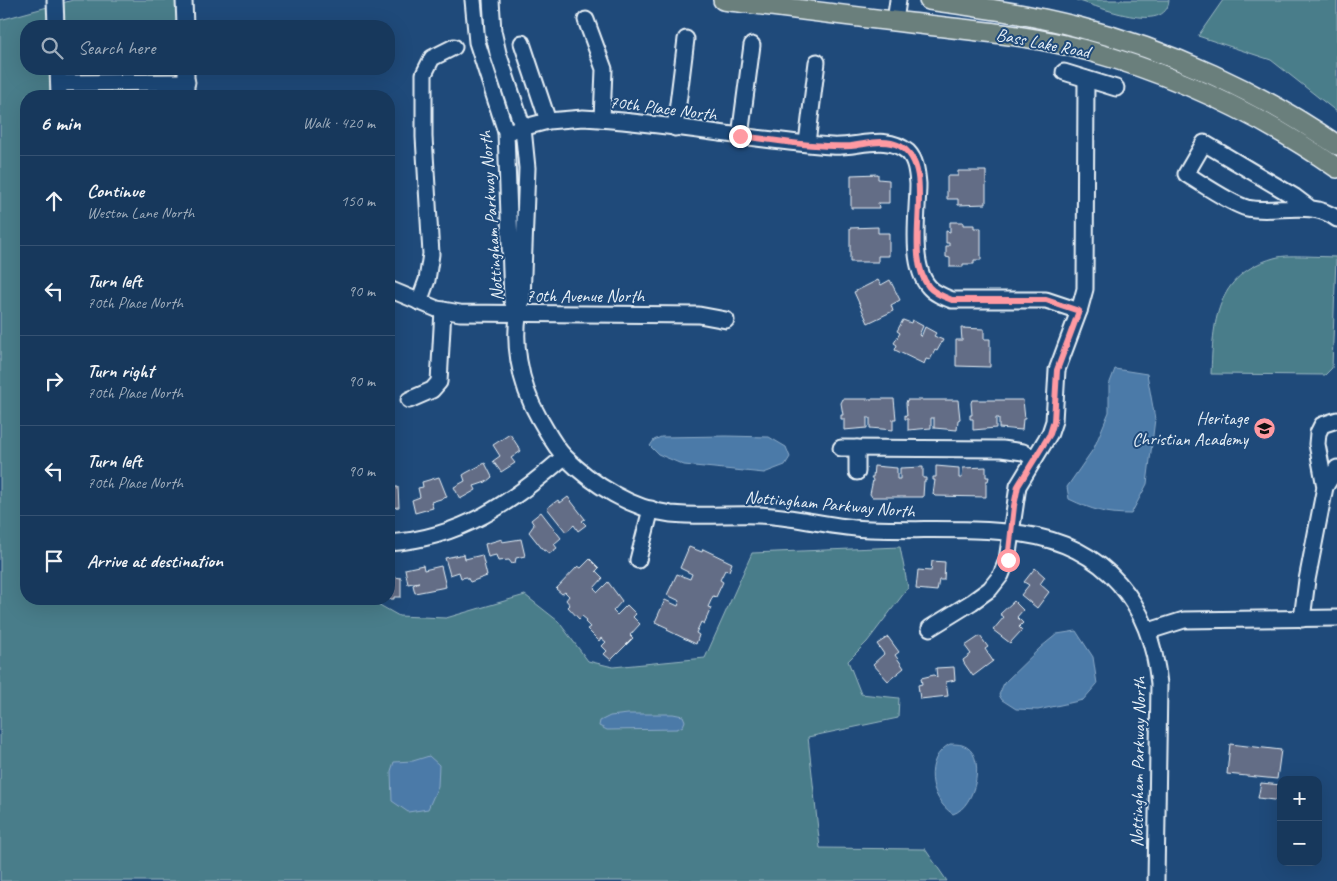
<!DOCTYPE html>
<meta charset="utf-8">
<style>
:root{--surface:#17385c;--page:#244365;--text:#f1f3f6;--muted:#9eacbb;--line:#365272}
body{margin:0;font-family:Caveat,sans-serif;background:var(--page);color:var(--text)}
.controls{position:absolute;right:15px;bottom:15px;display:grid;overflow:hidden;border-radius:10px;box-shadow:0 5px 20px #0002}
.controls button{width:45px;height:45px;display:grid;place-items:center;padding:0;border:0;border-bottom:1px solid var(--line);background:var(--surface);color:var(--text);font:25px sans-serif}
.stop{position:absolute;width:15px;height:15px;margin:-11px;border:4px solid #ff9aa2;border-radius:50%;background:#fff}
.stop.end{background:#ff9aa2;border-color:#fff;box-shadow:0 1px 5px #0008}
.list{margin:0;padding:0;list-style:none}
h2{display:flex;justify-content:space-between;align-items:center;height:65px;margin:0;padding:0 20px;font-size:21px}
h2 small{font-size:16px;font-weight:400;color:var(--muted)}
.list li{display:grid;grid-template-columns:32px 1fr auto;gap:15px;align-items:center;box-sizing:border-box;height:90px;padding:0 20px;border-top:1px solid var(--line)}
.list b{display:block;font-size:19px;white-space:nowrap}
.list p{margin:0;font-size:16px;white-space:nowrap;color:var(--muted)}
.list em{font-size:16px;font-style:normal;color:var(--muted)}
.icon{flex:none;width:28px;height:28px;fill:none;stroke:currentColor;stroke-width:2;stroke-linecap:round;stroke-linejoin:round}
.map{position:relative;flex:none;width:1337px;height:881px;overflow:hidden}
.search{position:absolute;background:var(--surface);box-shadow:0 5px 20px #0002;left:20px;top:20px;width:375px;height:55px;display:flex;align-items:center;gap:12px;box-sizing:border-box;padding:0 18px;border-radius:20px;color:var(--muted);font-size:19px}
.panel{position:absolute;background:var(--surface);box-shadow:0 5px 20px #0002;left:20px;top:90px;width:375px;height:515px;border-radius:20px}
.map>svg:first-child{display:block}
.green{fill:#4a7d8a;stroke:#99b7c1}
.water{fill:#4c7aa8;stroke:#8aaac8}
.building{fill:#646d86;stroke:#e8f1f8}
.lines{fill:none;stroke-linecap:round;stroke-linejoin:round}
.minor-casing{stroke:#e8f1f8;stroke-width:19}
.major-casing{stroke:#e8f1f8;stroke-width:22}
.minor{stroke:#1f4a7a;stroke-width:15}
.major{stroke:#6b7f7c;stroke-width:19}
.route{stroke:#ff9aa2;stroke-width:6}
.labels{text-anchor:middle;stroke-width:4;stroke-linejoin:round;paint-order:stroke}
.street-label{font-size:18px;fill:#e8f1f8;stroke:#1f4a7a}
.poi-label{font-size:18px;fill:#e8f1f8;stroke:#1f4a7a;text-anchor:end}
</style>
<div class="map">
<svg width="1337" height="881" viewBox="0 0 1337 881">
<rect width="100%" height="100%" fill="#1f4a7a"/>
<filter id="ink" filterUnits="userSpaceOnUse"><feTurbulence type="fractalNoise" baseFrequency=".02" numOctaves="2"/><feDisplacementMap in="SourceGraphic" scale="10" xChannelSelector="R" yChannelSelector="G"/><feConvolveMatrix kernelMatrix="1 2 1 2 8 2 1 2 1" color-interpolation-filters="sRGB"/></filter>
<g filter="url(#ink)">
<g class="green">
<polygon points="73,0 192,0 193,26 26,26 26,69 194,69 194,96 26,96 26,599 369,599 399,616 446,618 525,595 558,621 588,661 613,667 705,658 752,553 900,547 908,588 867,642 848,661 861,694 899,698 898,718 808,737 820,848 925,849 947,881 0,881 0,20"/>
<path d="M 1076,0 L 1169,0 C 1167,36 1097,6 1076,0 Z"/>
<polygon points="1223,0 1337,0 1337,112 1271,60 1198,36"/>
<path d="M 1305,256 L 1336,257 L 1332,368 L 1325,375 L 1211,374 C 1213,323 1215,275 1274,258 C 1284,255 1296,256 1305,256 Z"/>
</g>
<g class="water">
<path d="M 1115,369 L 1147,374 L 1155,419 L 1147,484 L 1131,514 C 1106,514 1092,510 1069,499 L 1067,487 L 1094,448 L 1109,412 L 1109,385 Z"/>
<polygon points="726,436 769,437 786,447 790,457 785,465 764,473 684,465 658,454 650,446 654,440 661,437"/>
<polygon points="1076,631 1093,657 1097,684 1083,700 1038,710 1016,709 1002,700 999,695 1004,683 1041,647 1057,634"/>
<polygon points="628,714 673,714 683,716 685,721 683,726 677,729 607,730 599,726 600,721 610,716"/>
<path d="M 950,744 C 953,744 959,744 962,745 C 988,752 976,807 953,814 C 929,799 923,758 950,744 Z"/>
<polygon points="429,756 439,765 438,786 428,809 408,812 392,801 391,771 394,762 413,761"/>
</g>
<g class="building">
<polygon points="958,171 986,171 986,204 958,205 958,199 947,199 947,176 958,176"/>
<polygon points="878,174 878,179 889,180 889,203 878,203 879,208 851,208 851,175"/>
<polygon points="950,222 963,222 963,225 974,225 974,228 981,228 981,260 974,260 974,264 963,264 963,267 950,267 950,258 946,257 946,246 949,246 949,243 946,243 946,231 950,232"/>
<polygon points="878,227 878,233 889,233 889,256 878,256 878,262 850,262 850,228"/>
<polygon points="878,280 881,285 890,280 900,300 891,305 893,311 868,323 854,292"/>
<polygon points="903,320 911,323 912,320 923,326 919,335 921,337 925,327 936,333 934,336 943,340 937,351 935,350 930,360 926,359 924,364 895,350 897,345 894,343 900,333 897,331"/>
<polygon points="961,328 984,329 984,339 990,339 990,367 956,366 956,340 962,340"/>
<polygon points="843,399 894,399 896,419 893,419 893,430 870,428 870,418 867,418 867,428 844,430 844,419 841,419 841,415 843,415 841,403"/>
<polygon points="907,400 958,400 960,419 958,420 957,430 934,428 934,418 931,418 931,428 908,430 908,419 905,419 905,415 907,416 906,403"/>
<polygon points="972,400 1023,400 1025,419 1023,419 1022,430 999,428 999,418 996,418 996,428 973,430 973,419 970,419 970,415 972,415 971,403"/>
<polygon points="510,434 521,451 511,458 515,463 501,472 493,461 500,456 493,445"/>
<polygon points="485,463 492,477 486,482 474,486 476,490 460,499 454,487 465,481 463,475 466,473"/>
<polygon points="874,466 897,468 897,479 900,479 900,468 923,467 923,478 926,478 926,481 924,481 923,497 872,497 870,494 873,480 871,477 873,477"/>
<polygon points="936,466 959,468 959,478 962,478 963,468 986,467 986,477 989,477 988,481 986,481 986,497 935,496 933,494 935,480 933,480 933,477 936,477"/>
<polygon points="439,477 447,497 431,502 433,508 415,513 412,500 420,497 418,488 423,487 422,482"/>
<polygon points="389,487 398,487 399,507 389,508"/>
<polygon points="568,497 585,519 582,521 586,525 578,531 574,525 566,532 547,508 558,500 560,503"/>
<polygon points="541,512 561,538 554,544 557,548 549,554 546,550 544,551 529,532 534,525 531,520"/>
<polygon points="502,539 502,542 521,539 525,556 516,558 515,563 512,564 509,560 498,561 496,555 488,557 485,544"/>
<polygon points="689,547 702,552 703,549 732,563 729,571 725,570 720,580 723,582 716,597 713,596 708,607 711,608 704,624 701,622 696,633 699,635 696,644 667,630 668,628 655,622 665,600 678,606 680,601 667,595 677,574 690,579 692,574 680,568"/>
<polygon points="464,554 465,559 482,555 487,576 470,582 467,577 461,578 459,572 450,575 445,558"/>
<polygon points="590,559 599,568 596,571 603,578 594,588 598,592 608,582 622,601 613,611 617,615 627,605 636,614 633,617 640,624 630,635 633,638 611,660 604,654 607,651 602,646 606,642 601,638 599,641 587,629 590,627 585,622 587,620 582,616 579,619 568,607 570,605 566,600 569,596 565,592 562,594 556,589 578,566 581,568"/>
<polygon points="932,561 945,562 944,580 939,580 937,591 916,589 918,570 931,571"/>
<polygon points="423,565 424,570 441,566 446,587 415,593 413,585 419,582 408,584 405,569"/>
<polygon points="1035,568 1045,577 1040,584 1049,592 1037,608 1021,595 1029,585 1024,582"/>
<polygon points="389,576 401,578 401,597 394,597 394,599 371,599 389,599"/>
<polygon points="1014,601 1023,610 1017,617 1023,623 1019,627 1022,630 1010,643 993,630 1004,617 1000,614"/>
<polygon points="980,636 988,647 985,649 993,661 973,676 964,663 963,660 971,654 965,646"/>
<polygon points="888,637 899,652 895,655 904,668 888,681 873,664 884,654 877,644"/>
<polygon points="954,667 955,680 946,682 948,696 920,699 918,685 922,684 921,678 934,675 937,678 936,668"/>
<polygon points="1230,744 1281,750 1277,779 1227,774"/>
<polygon points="1261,783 1281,785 1281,801 1258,798"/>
</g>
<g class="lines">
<defs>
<g id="minor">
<polyline points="55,0 56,26"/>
<polyline points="184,0 185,26"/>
<polyline points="473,0 477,42 506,132 512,300 516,311"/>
<path d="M 491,0 L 493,31 L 498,53 L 523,128 L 527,168 L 522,300 C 510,337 520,385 539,418 C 547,431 554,446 565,457 C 593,485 632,509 671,514 C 700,517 729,514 758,515 C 796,516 833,528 870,529 C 920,531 973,527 1023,534 C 1106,546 1151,604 1159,684 L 1156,881"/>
<polyline points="586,20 604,69 602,119"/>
<polyline points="895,21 898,0"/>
<polyline points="522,43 548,121"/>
<polyline points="58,69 59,96"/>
<polyline points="186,69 186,96"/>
<polyline points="1064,72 1116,88"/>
<polyline points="59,83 187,82"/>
<polyline points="675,128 686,39"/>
<path d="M 506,132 L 548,121 L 583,118 C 666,122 748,140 831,146 C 857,148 886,133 908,152 C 916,160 917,173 918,184 C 918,212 909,265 929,287 C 935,294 944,297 952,300 L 1046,300 L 1079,311"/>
<polyline points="740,136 752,45"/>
<polyline points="807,143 817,62"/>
<path d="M 1311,209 L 1295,197 L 1204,143 L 1186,174 C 1201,183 1231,204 1247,208 C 1275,214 1312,199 1337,219"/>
<polyline points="389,289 437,309 460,313 699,315 726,320"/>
<polyline points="419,302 427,280 431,254 424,137 424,74 432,58 454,47"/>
<polyline points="409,400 432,390 439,382 443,310"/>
<polyline points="841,448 1002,449 1023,452 1034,458"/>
<polyline points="857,448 857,472"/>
<polyline points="1325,487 1337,468"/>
<path d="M 389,543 C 461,538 511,503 564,457"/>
<polyline points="638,560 651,509"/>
<polyline points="1302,619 1307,580 1325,487 1317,444 1318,433 1322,425 1337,420"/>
<polyline points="930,628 972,602 990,589 1001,575 1007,560 1018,486 1050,433 1054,421 1057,370 1079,311 1085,289 1086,79"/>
<polyline points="1149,631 1184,620 1337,618"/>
</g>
<g id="major">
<path d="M 723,0 C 786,8 848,16 910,23 C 970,30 1031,35 1089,51 C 1179,76 1261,115 1337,168"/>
<path d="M 929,0 C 979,7 1029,14 1078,27 C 1169,50 1260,92 1337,145"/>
</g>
</defs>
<use href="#minor" class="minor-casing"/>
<use href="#major" class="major-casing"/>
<use href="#minor" class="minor"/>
<use href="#major" class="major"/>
</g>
</g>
<g class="lines" filter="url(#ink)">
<path class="route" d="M 740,136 C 776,140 815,148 851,146 C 868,144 884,138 900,146 C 940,168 900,252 929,287 C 934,293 944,297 952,300 L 1046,300 L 1079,311 L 1057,370 L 1054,421 L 1050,434 L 1018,486 L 1014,506 L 1008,560"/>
</g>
<defs>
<symbol id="school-disc" viewBox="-11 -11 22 22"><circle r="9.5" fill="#ff9aa2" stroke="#1f4a7a"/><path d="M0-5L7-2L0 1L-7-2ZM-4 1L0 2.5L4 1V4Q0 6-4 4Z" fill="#111"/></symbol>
</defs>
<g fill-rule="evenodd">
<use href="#school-disc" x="1252" y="416" width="25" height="25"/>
</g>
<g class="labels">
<g class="street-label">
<text transform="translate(1043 43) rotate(11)" y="6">Bass Lake Road</text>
<text transform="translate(663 108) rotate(7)" y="6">70th Place North</text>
<text transform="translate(491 216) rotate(-94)" y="6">Nottingham Parkway North</text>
<text x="585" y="302">70th Avenue North</text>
<text transform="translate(830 504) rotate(5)" y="6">Nottingham Parkway North</text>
<text transform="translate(1138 762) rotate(-89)" y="6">Nottingham Parkway North</text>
</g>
<g class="poi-label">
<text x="1248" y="424">Heritage<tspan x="1248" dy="21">Christian Academy</tspan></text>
</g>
</g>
</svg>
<div class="controls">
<button>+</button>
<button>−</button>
</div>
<div class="stop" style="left:1008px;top:560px"></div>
<div class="stop end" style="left:740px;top:136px"></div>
<div class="search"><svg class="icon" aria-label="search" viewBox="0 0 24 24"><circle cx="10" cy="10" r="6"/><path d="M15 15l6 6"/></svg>Search here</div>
<section class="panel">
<h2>6 min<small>Walk · 420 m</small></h2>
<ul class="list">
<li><svg class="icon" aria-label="ahead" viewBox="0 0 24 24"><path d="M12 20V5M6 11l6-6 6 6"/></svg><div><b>Continue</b><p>Weston Lane North</p></div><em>150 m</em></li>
<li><svg class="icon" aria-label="left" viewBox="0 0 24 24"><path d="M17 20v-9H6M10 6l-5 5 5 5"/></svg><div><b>Turn left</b><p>70th Place North</p></div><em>90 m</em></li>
<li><svg class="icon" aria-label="right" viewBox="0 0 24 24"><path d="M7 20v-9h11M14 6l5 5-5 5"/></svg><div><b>Turn right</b><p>70th Place North</p></div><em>90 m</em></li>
<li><svg class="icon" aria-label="left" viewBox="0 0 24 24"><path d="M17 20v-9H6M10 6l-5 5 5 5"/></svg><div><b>Turn left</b><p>70th Place North</p></div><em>90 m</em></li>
<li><svg class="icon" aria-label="arrive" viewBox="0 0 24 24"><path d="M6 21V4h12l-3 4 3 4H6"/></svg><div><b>Arrive at destination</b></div></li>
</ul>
</section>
</div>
